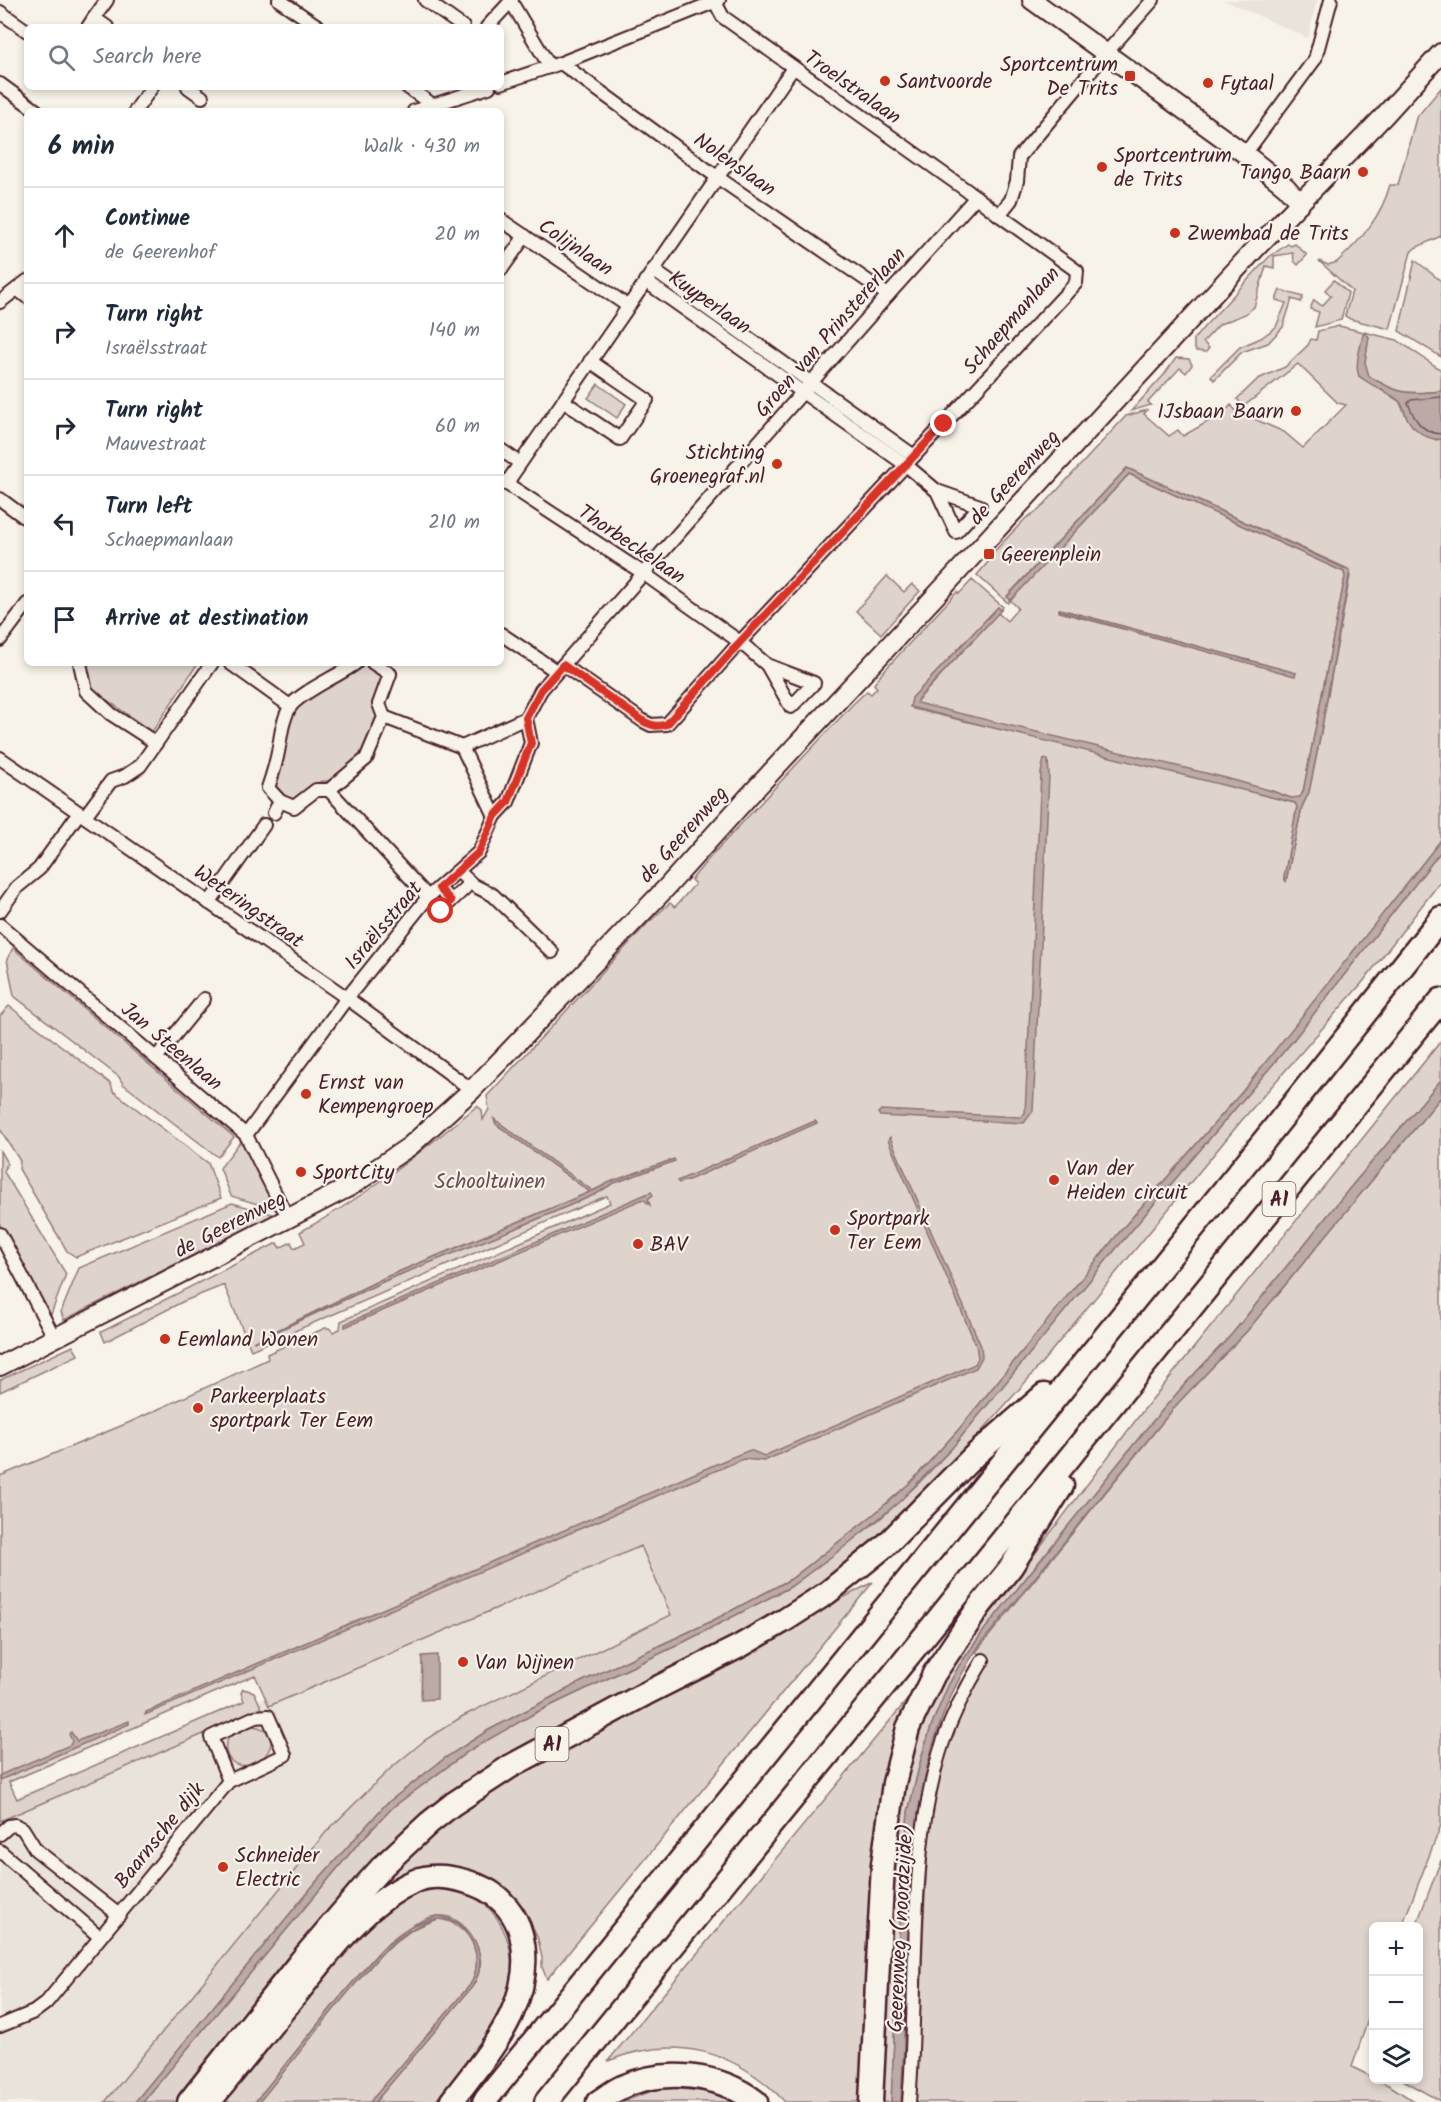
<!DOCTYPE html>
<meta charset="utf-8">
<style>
:root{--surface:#fff;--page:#f6f6f7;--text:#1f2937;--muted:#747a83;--line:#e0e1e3}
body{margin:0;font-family:Kalam,sans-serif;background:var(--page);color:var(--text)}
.controls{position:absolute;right:18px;bottom:18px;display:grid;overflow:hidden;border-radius:9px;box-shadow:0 3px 9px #0003}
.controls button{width:54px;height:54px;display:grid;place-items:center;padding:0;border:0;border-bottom:2px solid var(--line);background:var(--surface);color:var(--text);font:30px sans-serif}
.stop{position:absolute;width:18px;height:18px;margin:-14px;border:4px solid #d93025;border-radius:50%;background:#fff}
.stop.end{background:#d93025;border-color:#fff;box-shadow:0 2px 6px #0008}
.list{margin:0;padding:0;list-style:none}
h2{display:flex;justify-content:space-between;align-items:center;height:78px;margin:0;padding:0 24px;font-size:26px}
h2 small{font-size:20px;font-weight:400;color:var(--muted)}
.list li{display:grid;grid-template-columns:39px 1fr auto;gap:18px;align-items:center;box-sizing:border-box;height:96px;padding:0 24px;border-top:2px solid var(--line)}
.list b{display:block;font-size:22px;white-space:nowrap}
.list p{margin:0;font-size:20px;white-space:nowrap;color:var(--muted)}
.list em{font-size:20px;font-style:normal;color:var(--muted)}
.icon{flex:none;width:33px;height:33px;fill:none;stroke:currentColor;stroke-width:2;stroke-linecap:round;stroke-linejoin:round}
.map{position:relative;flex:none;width:1441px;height:2102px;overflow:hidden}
.search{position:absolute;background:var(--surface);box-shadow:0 3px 9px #0003;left:24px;top:24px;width:480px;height:66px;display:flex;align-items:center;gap:15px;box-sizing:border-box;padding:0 21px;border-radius:9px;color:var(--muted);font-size:22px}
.panel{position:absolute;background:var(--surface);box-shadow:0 3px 9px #0003;left:24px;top:108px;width:480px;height:558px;border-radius:9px}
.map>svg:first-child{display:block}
.built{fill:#eae3da}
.green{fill:#ded4cc;stroke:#947a7c;stroke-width:1.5;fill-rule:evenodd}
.water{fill:#bcaaa7;stroke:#8e7275;stroke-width:1.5}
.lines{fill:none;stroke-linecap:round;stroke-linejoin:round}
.shore{stroke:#78575d;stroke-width:1.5}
.street-casing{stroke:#4a1f2b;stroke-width:16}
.secondary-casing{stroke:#4a1f2b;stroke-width:22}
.highway-casing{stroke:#4a1f2b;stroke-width:27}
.street{stroke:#f7f3e8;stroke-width:12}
.secondary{stroke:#f7f3e8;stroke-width:18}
.highway{stroke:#f7f3e8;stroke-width:22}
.route{stroke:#d93025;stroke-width:8}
.poi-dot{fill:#c8321e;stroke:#f7f3e8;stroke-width:2}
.labels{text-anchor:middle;stroke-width:4.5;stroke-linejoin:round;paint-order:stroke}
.shield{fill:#f7f3e8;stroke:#7e5f64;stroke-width:1.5}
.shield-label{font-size:20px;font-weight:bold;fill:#4a1f2b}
.poi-label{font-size:21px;fill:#4a1f2b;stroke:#f7f3e8;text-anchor:start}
.street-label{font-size:21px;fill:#4a1f2b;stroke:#f7f3e8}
.park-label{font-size:21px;fill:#6f4c53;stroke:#f7f3e8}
</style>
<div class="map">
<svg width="1441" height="2102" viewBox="0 0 1441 2102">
<rect width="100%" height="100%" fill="#f7f3e8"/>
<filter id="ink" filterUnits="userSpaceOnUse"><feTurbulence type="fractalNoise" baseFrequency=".0167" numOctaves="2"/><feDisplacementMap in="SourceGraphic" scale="12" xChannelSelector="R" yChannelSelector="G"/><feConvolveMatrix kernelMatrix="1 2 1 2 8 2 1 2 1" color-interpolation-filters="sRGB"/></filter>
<g filter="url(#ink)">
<g class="built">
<polygon points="1224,0 1317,0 1308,38"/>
<polygon points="661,1527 698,1616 511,1706 381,1792 126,2102 0,2102 0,1803 213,1721"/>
</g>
<g class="green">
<path d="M 1441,88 L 1441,236 L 1415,248 L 1411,252 L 1390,329 L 1350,319 L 1345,316 L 1352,291 L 1319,261 L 1328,265 L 1337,262 C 1362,239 1381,217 1390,185 L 1398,185 L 1416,118 Z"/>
<polygon points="1288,244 1291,246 1295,244 1307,255 1298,265 1294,261 1293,253 1274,256 1274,268 1266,266 1254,307 1245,314 1220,324 1203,342 1209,348 1206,352 1196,351 1194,347 1194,339 1204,327 1269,257"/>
<polygon points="1415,260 1441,281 1441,357 1399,331"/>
<polygon points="1334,280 1348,293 1341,320 1315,327 1319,312 1310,309 1314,300 1322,306 1331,296 1325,290"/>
<polygon points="1280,290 1303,297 1301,302 1292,299 1283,327 1268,343 1242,352 1214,380 1211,376 1240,347 1261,338 1276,327 1286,303 1276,300"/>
<path d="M 1339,326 L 1397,340 L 1441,370 L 1441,391 C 1413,394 1388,395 1366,373 L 1365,362 L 1369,337 L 1365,333 L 1359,376 L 1399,401 L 1406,416 L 1413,427 L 1436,440 L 1441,439 L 1441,840 L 1337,973 L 1242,1092 L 1122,1229 L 959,1429 L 912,1481 L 873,1515 L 791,1579 L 710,1622 L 583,1681 L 487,1731 L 445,1758 L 386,1804 L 316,1882 L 135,2102 L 105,2102 L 327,1831 L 390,1769 L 425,1740 L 463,1716 L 671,1615 L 641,1546 L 269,1706 L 255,1675 L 9,1782 L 17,1799 L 244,1701 L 241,1693 L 243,1689 L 254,1692 L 262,1709 L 0,1821 L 0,1476 L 128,1423 L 268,1359 L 267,1354 L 325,1328 L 329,1328 L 333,1332 L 340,1329 L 341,1321 L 610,1203 L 607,1196 L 599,1199 L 251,1350 L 224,1285 L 182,1302 L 105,1342 L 101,1332 L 277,1243 L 280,1248 L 291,1242 L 294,1248 L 305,1243 L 300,1232 C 364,1198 421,1152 477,1106 L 482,1110 L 483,1120 L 489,1109 L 487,1096 L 648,923 L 670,903 L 675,907 L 695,884 L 691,880 L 712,855 L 853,704 L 867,691 L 871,694 L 877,688 L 874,684 L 882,673 L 957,592 L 959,594 L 972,580 L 1003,607 L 1001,610 L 998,607 L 995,610 L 912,698 L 913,709 L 1083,749 L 1295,803 L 1297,806 L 1284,878 L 1286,881 L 1302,807 L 1309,792 L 1318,748 L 1350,576 L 1350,571 L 1348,569 L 1127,468 L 1007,596 L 1010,600 L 1012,599 L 1129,474 L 1344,572 L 1345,577 L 1303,792 L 1298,799 L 1291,798 L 1272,791 L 919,705 L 916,702 L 998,613 L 1007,621 L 1018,608 L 1010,600 L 1008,603 L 977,575 L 989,561 L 988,558 L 1026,518 L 1039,510 L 1126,416 L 1147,410 L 1144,414 L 1169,436 L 1178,430 L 1183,436 L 1225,412 L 1231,405 L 1236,411 L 1284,432 L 1303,448 L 1346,405 L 1338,403 L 1298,364 L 1244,406 L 1237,399 L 1258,379 L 1285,367 L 1308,345 L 1311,339 L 1316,340 L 1318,331 ZM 1060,609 L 1296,673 L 1295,675 L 1059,612 ZM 494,1119 L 592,1191 L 603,1186 L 604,1188 L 596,1194 L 519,1227 L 389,1279 L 253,1342 L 386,1277 L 590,1192 L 496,1124 Z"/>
<polygon points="1176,358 1189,359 1192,365 1186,373 1180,368 1148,402 1151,405 1131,411 1164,375"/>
<polygon points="598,384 626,404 617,418 588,398"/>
<polygon points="887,576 904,592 912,584 920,591 881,634 856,611"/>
<polygon points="86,663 198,663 152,732 92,689"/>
<path d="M 361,663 C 369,663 384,671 385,681 C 385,695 373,741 364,753 C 357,763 343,772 333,781 L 321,781 L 296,802 C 288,800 278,795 272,788 L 293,710 L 319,689 Z"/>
<polygon points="1441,851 1441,881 1362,983 1242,1120 1030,1377 958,1458 906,1513 847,1566 772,1618 579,1717 352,1886 177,2102 143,2102 356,1846 393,1807 470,1750 535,1713 678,1645 790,1587 880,1519 918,1484 952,1448 1109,1257 1291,1043"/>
<polygon points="13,948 234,1137 218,1157 123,1084 119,1077 14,996 7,959"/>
<polygon points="9,1006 111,1084 113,1091 208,1163 221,1198 76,1257 67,1251 19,1169 20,1161 0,1129 0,1016"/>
<polygon points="1441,1041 1441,1080 1349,1189 1232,1334 1185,1384 1147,1428 985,1629 959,1666 948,1686 932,1724 922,1755 908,1812 900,1915 891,2102 880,2102 890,1899 902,1794 915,1744 938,1691 971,1638 1142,1412"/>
<path d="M 1441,1097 L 1441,1825 L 1402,1926 L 1374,1926 L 1373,2005 L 1352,2067 L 1392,2087 L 1415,2102 L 915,2102 C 918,2056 921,2011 922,1965 C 925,1887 926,1809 950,1734 C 958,1709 974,1684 986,1660 L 976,1652 L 1178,1403 L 1247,1331 Z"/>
<polygon points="240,1142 246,1147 277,1210 231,1196 220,1168"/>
<polygon points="0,1151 7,1163 4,1172 66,1274 50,1317 0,1225"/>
<polygon points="232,1203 272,1214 271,1216 64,1320 61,1312 79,1268"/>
<polygon points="73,1346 78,1355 0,1392 0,1380"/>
<polygon points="873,1582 547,1979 542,1967 542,1958 538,1939 523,1907 495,1881 477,1873 450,1867 358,1902 455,1810 642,1704"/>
<path d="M 917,1688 L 864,2102 L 785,2102 C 736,2050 675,2034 608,2061 Z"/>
<path d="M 253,1726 C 290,1731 263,1772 239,1765 C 226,1762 221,1745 231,1735 C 236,1731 246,1728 253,1726 Z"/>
<polygon points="1441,1860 1441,2101 1403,2080 1418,2080 1418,1926 1416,1926"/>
<path d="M 436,1889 C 468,1892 489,1899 503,1929 C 535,1995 472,2054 435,2102 L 375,2102 L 472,1987 C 478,1978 482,1968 480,1957 C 477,1938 460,1914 438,1916 C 430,1916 416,1923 408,1928 C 386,1941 370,1962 353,1982 C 319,2021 288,2062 255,2102 L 221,2102 L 356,1935 L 401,1899 L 417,1893 Z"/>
<path d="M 438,1919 C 471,1922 486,1959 470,1985 L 370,2102 L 259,2102 L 343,1998 L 383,1952 L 413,1929 Z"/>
<polygon points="663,2087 708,2092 735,2102 622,2102"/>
</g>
<g class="water">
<path d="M 1365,333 L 1369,337 L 1365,362 L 1369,376 C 1398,394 1408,395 1441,391 L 1441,439 C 1428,441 1413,429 1407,418 C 1404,413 1404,405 1399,401 C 1387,391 1371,386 1359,376 C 1354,364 1361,347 1363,334 Z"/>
<polygon points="1127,468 1350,571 1318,748 1309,792 1302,807 1286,881 1284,878 1297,807 1295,803 910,707 912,698 998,607 1001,610 917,700 917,703 1226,778 1272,791 1291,798 1300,797 1303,792 1345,577 1344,572 1129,474 1012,599 1010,600 1007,597"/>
<polygon points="1059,609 1296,673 1295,676 1059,611"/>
<polygon points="1044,759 1048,760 1049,776 1033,1111 1024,1123 880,1116 878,1113 881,1110 1020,1117 1025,1113 1041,773"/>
<polygon points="1441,840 1441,851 1291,1043 1109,1257 952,1448 899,1502 843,1548 790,1587 678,1645 535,1713 470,1750 393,1807 356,1846 143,2102 135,2102 316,1882 386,1804 445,1758 487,1731 583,1681 710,1622 791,1579 873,1515 912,1481 959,1429 1122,1229 1242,1092"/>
<path d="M 1441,1080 L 1441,1097 L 1247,1331 L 1178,1403 L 979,1646 C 919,1733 912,1841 908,1943 C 906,1996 904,2049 901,2102 L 891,2102 L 900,1915 L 908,1812 L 922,1755 L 932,1724 L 948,1686 L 959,1666 L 985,1629 L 1147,1428 L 1185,1384 L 1232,1334 L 1349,1189 Z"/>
<polygon points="494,1119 593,1191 610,1182 674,1159 675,1161 612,1184 596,1194 519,1227 389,1279 254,1342 386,1277 590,1192 496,1124"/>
<polygon points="815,1121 817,1123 691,1179 679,1183 677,1181"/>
<polygon points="890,1137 981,1346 982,1357 976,1368 764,1461 743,1459 145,1715 146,1712 730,1458 750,1450 764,1456 975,1364 978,1358 976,1345 888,1140"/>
<polygon points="651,1192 653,1195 648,1199 650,1205 643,1199 345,1327 345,1324"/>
<polygon points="437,1655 437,1699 421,1700 422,1656"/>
<polygon points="129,1721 129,1724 0,1780 0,1775 70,1745 72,1741 69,1734 71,1732 77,1741"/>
<path d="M 438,1916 C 473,1920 491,1958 472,1987 L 375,2102 L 370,2102 L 470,1985 C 485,1962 473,1919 440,1919 C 431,1919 422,1924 414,1928 C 390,1941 372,1964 355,1984 C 322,2023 291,2063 259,2102 L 255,2102 L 341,1996 L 381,1950 L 411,1926 Z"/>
</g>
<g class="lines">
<path class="shore" d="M 1441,397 L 1411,400 L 1408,403 C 1414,419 1422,433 1441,434"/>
<defs>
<g id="street">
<polyline points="279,0 319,27"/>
<polyline points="425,0 463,27"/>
<polyline points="510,0 550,67"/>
<polyline points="715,2 723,17 976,197"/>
<polyline points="0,12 27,31"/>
<polyline points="94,18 107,0"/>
<polyline points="88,27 94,18 107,27"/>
<polyline points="487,27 512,0"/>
<polyline points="561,63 717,177 888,295"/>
<polyline points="501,83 561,63 719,0"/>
<polyline points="0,84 37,111"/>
<polyline points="188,87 202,97"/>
<polyline points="407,87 433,105"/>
<polyline points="135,111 152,87"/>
<polyline points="414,111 489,87"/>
<polyline points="1245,154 1315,59 1331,0"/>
<polyline points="501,220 628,306"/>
<polyline points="501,270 525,236"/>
<polyline points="653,270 914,456"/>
<polyline points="645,281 906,465 937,491 980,506 956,532 937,491"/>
<polyline points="17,289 27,297"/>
<polyline points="0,302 27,281"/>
<polyline points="563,401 620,439 647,400 590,361"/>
<polyline points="501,450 520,463"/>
<polyline points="501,480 643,573 740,642 767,665 814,683 791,707 767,665"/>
<polyline points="506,484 793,68"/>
<polyline points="0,499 27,519"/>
<polyline points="501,634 556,671"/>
<polyline points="0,640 27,604"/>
<polyline points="80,663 86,691 111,714 156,743"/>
<polyline points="230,663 290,706"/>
<path d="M 356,663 C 340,675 299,693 290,707 C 280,724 281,743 276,761 C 274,770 271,779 268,788 L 280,801 L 294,807 L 316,790 L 329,790 L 366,759 L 384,717 L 379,704 L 390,674 L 373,663"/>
<polyline points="563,665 643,721 651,725 667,724 740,642 1076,283 1077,271 999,215"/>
<polyline points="384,717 462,747 526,718"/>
<polyline points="462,747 495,816"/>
<polyline points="0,758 347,998 472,1090"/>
<polyline points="329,790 428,897"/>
<polyline points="274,813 280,801"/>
<polyline points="85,816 111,781 125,776 140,766 212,663"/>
<polyline points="458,871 473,885 493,895 552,952"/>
<polyline points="439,888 451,901 442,911"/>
<polyline points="451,901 465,888"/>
<polyline points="209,903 264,825"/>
<polyline points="0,911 17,887 39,869 79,813"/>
<polyline points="0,925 246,1135 280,1203 291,1219"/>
<polyline points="156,1058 204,999"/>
<polyline points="246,1135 347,998 428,897 479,852 495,816 508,802 531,743 526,718 541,690 888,295 976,197 999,215 1011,200 1017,181 1019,157 1106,53 1153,0"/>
<polyline points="0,1234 55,1339"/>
<polyline points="0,1834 9,1826 15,1825 23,1829 36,1850 119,1915"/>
<polyline points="0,1851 100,1937"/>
<polyline points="0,2026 34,2012 46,2003 229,1781 285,1755 268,1716 255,1717 211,1737 229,1781"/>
<path d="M 909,2102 C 919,1986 906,1852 943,1742 C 953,1713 967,1686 983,1660"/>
</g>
<g id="secondary">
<polyline points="1032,0 1245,154 1286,187 1300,203"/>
<polyline points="0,1366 351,1186 410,1146 472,1090 666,888 748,797 941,590 1257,247 1384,116 1441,53"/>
</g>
<g id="highway">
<polyline points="189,2102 300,1962 363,1888 383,1866 429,1823 453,1804 511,1766 645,1694 740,1646 785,1620 827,1593 885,1546 974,1456 1044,1395"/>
<path d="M 209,2102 C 238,2067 266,2031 295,1996 C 329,1954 363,1904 415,1881 C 436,1872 465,1879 485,1889 C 502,1898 516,1915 521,1934 C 538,2000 488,2053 451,2102"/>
<polyline points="484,2102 1267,1137 1441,918"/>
<polyline points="546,2102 1441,1000"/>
<path d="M 598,2102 C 606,2097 613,2091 622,2087 C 664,2068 719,2073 756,2102"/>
<polyline points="871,2102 883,1864 894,1783 908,1728 934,1674 979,1607 1011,1567 1062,1486"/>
</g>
</defs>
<use href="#street" class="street-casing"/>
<use href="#secondary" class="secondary-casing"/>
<use href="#highway" class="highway-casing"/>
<use href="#street" class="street"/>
<use href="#secondary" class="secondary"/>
<use href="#highway" class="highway"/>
</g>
</g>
<g class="lines" filter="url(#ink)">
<path class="route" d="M 441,911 L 451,901 L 439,888 L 479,852 L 495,816 L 508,802 L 531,743 L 526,718 L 541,690 L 563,665 L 643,721 C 652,726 657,727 667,724 L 740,642 L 944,424"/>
</g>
<g class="poi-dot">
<rect x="1124" y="70" width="12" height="12" rx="3"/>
<circle cx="885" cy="81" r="6"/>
<circle cx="1208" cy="83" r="6"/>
<circle cx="1102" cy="167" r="6"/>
<circle cx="1363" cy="172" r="6"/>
<circle cx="1175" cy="233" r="6"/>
<circle cx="1296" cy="411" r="6"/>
<circle cx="777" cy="464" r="6"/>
<rect x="983" y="548" width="12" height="12" rx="3"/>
<circle cx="306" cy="1094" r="6"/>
<circle cx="301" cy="1172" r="6"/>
<circle cx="1054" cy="1180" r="6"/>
<circle cx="835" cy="1230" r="6"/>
<circle cx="638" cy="1244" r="6"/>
<circle cx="165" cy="1339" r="6"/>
<circle cx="198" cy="1408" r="6"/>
<circle cx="463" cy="1662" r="6"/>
<circle cx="223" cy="1867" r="6"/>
</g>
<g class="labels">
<g class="shield">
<rect x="1262.5" y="1182" width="33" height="34" rx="4.5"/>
<rect x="535.5" y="1727" width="33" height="34" rx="4.5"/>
</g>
<g class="shield-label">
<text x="1279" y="1206">A1</text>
<text x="552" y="1751">A1</text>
</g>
<g class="poi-label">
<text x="1118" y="71" text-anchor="end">Sportcentrum<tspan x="1118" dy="24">De Trits</tspan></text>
<text x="897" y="88">Santvoorde</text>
<text x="1220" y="90">Fytaal</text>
<text x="1114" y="162">Sportcentrum<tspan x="1114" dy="24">de Trits</tspan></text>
<text x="1351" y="179" text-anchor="end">Tango Baarn</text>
<text x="1187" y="240">Zwembad de Trits</text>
<text x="1284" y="418" text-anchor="end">IJsbaan Baarn</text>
<text x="765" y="459" text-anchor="end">Stichting<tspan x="765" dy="24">Groenegraf.nl</tspan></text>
<text x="1001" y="561">Geerenplein</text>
<text x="318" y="1089">Ernst van<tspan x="318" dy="24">Kempengroep</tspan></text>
<text x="1066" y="1175">Van der<tspan x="1066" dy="24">Heiden circuit</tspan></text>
<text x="313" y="1179">SportCity</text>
<text x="847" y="1225">Sportpark<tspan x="847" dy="24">Ter Eem</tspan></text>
<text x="650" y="1251">BAV</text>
<text x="177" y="1346">Eemland Wonen</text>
<text x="210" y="1403">Parkeerplaats<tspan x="210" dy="24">sportpark Ter Eem</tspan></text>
<text x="475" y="1669">Van Wijnen</text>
<text x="235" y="1862">Schneider<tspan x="235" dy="24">Electric</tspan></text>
</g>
<g class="street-label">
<text transform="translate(853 87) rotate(35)" y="7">Troelstralaan</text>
<text transform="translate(735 164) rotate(35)" y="7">Nolenslaan</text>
<text transform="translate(576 247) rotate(34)" y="7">Colijnlaan</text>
<text transform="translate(710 302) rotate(35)" y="7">Kuyperlaan</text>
<text transform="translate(1011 320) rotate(-49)" y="7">Schaepmanlaan</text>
<text transform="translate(830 332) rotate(-49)" y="7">Groen van Prinstererlaan</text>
<text transform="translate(1014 477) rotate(-47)" y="7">de Geerenweg</text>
<text transform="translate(632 544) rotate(34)" y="7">Thorbeckelaan</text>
<text transform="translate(683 834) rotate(-48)" y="7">de Geerenweg</text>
<text transform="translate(249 906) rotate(35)" y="7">Weteringstraat</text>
<text transform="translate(383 925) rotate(-50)" y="7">Israëlsstraat</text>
<text transform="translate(172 1046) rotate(40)" y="7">Jan Steenlaan</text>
<text transform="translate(230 1224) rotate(-27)" y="7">de Geerenweg</text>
<text transform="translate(159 1835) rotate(-51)" y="7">Baarnsche dijk</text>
<text transform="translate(900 1928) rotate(-87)" y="7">Geerenweg (noordzijde)</text>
</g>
<g class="park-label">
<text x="490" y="1188">Schooltuinen</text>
</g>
</g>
</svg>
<div class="controls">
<button>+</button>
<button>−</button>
<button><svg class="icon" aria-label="layers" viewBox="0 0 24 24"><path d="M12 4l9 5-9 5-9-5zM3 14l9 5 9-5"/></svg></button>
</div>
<div class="stop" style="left:441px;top:911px"></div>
<div class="stop end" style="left:944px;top:424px"></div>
<div class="search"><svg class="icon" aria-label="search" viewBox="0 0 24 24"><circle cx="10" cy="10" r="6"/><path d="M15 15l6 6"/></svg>Search here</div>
<section class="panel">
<h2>6 min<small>Walk · 430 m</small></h2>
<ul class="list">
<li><svg class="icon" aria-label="ahead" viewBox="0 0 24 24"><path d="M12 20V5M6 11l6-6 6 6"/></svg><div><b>Continue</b><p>de Geerenhof</p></div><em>20 m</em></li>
<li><svg class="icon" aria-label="right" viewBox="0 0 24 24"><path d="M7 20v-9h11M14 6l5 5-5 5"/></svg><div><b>Turn right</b><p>Israëlsstraat</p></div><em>140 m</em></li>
<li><svg class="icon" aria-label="right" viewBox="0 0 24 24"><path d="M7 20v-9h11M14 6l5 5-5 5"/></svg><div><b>Turn right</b><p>Mauvestraat</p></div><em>60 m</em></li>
<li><svg class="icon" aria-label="left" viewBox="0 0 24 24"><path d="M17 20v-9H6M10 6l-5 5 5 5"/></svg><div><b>Turn left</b><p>Schaepmanlaan</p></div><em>210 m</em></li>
<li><svg class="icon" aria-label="arrive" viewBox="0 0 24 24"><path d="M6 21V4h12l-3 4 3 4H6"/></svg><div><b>Arrive at destination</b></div></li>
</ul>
</section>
</div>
